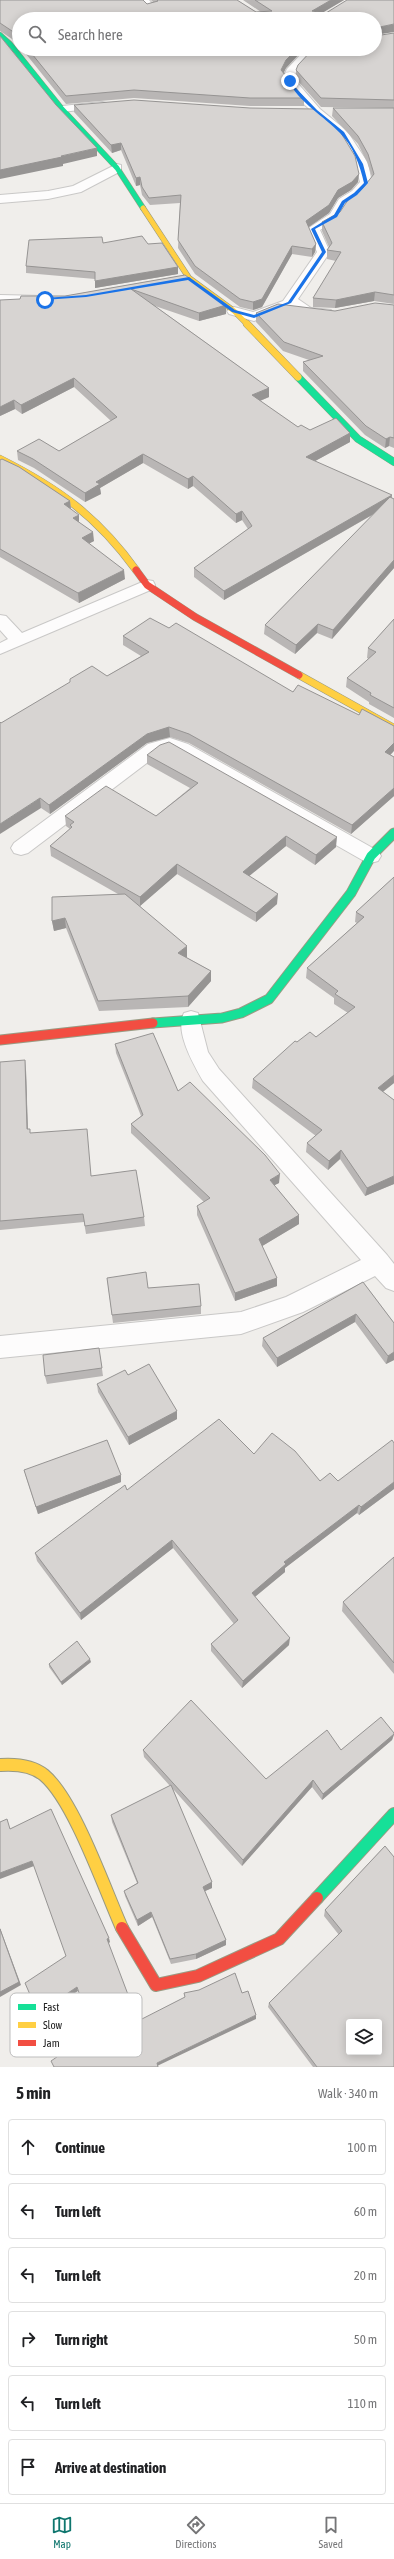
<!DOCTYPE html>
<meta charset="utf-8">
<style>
:root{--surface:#fff;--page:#f2f2f2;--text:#202124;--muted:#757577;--line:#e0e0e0;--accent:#0f766e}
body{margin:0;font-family:"Asap Condensed",sans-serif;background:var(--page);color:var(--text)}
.controls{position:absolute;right:12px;bottom:12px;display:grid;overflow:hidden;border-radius:4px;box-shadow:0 2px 10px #0003}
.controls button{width:36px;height:36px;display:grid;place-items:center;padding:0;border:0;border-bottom:1px solid var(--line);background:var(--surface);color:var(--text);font:20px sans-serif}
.stop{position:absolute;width:12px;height:12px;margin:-9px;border:3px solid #1a73e8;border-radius:50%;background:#fff}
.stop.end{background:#1a73e8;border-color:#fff;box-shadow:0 1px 4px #0008}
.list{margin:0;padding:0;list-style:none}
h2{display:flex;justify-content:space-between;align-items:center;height:52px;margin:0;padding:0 16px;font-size:17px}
h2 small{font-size:13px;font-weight:400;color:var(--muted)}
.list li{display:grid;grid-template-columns:26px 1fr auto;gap:12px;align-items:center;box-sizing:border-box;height:56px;margin:0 8px 8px;padding:0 8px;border:1px solid var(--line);border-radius:4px}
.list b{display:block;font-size:15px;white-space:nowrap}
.list em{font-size:13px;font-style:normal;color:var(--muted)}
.icon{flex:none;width:22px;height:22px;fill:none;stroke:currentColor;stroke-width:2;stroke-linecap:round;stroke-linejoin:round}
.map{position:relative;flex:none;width:394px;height:2067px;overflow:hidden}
.search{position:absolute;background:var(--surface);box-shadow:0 2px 10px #0003;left:12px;right:12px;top:12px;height:44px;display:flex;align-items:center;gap:10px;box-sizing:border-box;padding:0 14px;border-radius:22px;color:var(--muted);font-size:15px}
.sheet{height:436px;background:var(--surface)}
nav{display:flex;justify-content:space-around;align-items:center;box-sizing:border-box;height:56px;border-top:1px solid var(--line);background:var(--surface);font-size:11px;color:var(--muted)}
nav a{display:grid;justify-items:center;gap:2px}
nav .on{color:var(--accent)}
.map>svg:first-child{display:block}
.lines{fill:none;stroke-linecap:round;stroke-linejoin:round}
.street-casing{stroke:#c9c8c7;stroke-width:2}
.fast-far3-casing{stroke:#999a82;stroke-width:6}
.fast-far2-casing{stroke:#999a82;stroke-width:8}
.fast-far1-casing{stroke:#999a82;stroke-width:11}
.fast-casing{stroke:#999a82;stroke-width:14}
.slow-far2-casing{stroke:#999a82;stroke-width:6}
.slow-far1-casing{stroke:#999a82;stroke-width:8}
.slow-casing{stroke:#999a82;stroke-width:14}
.jam-far2-casing{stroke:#999a82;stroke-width:8}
.jam-far1-casing{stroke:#999a82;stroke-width:11}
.jam-casing{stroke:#999a82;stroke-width:14}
.street{fill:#fdfcfc;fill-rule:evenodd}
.fast-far3{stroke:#16e098;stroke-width:5}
.fast-far2{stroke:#16e098;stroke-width:7}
.fast-far1{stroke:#16e098;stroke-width:9}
.fast{stroke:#16e098;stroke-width:12}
.slow-far2{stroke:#ffcf43;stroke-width:5}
.slow-far1{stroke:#ffcf43;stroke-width:7}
.slow{stroke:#ffcf43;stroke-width:12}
.jam-far2{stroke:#f24e42;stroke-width:7}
.jam-far1{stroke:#f24e42;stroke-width:9}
.jam{stroke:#f24e42;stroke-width:12}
.wall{fill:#b9b6b5}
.shaded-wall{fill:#969493}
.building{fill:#d7d4d2;stroke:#969493;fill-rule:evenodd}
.route{fill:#1a73e8}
.key{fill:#fff;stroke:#bdbdbd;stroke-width:1}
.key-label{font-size:11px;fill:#222}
</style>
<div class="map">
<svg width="394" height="2067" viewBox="0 0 394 2067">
<rect width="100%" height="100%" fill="#f0eeeb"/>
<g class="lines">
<defs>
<g id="street">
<polygon points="138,0 149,0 157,9 148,11"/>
<path d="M 301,49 L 313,49 L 315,52 L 296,72 L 294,79 L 320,109 L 347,131 L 368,163 L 372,183 L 360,197 L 348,204 L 339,219 L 320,230 L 330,252 L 298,299 L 311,308 L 331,310 L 333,313 L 331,316 L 307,316 L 289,306 L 254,321 L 229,314 L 227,311 L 234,307 L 253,312 L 283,301 L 317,252 L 307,229 L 330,214 L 339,199 L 352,191 L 360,182 C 350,131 310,119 282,79 L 287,69 L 303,52 Z"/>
<polygon points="102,102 106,103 106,107 62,112 56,109 62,106"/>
<polygon points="117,164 121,165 121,171 81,192 48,199 0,203 0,195 48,191 73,186"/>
<polygon points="0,295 44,296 51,300 44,304 0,303"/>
<polygon points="147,580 153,581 155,585 153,589 0,654 0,643 8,639 0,630 0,615 6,616 22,633"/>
<polygon points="170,738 188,744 378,851 381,856 378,861 371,863 364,861 169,750 160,753 28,853 21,855 14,853 11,848 14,843 148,744"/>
<path d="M 191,1011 L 198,1013 L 208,1052 L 219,1069 L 387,1255 L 394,1264 L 394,1291 L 386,1288 L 375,1276 L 303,1312 L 241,1334 L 0,1358 L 0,1336 L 241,1312 L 286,1297 L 361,1260 L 203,1081 C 194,1065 174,1031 184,1013 Z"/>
</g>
<polyline id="fast-far3" points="0,35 10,44 62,109 117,168 143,208"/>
<polyline id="fast-far2" points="298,377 358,439 394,462"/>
<polyline id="fast-far1" points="153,1023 222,1018 241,1013 269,999 351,893 371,856 394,833"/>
<polyline id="fast" points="317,1898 394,1814"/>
<polyline id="slow-far2" points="143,208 189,278 234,311 248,325"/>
<g id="slow-far1">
<polyline points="247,324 298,377"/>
<path d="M 0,459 C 58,488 98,517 136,570"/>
<polyline points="299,675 394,728"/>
</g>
<path id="slow" d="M 0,1765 C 15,1764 32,1765 44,1775 C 74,1800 105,1890 122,1928"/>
<polyline id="jam-far2" points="136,570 147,585 195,617 299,675"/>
<polyline id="jam-far1" points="0,1040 153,1023"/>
<polyline id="jam" points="122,1928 156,1985 198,1976 279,1939 317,1898"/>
</defs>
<use href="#street" class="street-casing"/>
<use href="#fast-far3" class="fast-far3-casing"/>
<use href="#fast-far2" class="fast-far2-casing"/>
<use href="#fast-far1" class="fast-far1-casing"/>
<use href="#fast" class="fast-casing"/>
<use href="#slow-far2" class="slow-far2-casing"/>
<use href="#slow-far1" class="slow-far1-casing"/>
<use href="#slow" class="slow-casing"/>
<use href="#jam-far2" class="jam-far2-casing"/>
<use href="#jam-far1" class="jam-far1-casing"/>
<use href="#jam" class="jam-casing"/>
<use href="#street" class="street"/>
<use href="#fast-far3" class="fast-far3"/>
<use href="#fast-far2" class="fast-far2"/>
<use href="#fast-far1" class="fast-far1"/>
<use href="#fast" class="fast"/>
<use href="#slow-far2" class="slow-far2"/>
<use href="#slow-far1" class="slow-far1"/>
<use href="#slow" class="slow"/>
<use href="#jam-far2" class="jam-far2"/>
<use href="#jam-far1" class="jam-far1"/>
<use href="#jam" class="jam"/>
</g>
<g class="wall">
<polygon points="0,0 147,4 153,2 151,0 237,0 256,12 261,12 243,0 344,0 323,12 394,32 19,19 19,46 15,41 0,31"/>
<polygon points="394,33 394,108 321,107 296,79 296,70"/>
<polygon points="22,49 301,49 301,52 286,68 283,73 304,98 304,106 250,106 134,98 66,104"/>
<polygon points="74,105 358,182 351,190 338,198 329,213 308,227 316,244 315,252 312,257 292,254 262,307 253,310 240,307 195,274 178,248 180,203 150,205 142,195 140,185 136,186 121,150 112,153 74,112"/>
<polygon points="333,108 394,108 394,304 374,301 335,308 313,307 313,298 336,261 327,259 327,250 329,247 322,231 322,222 340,212 362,189 372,177 367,162 358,144 332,116"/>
<polygon points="103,243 148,244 178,267 178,274 95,288 95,279 26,273 26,266"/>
<polygon points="185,275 226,305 226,314 199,321 155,306 269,388 269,397 260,401 298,427 350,442 315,461 394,499 394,568 332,639 317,633 295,654 264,634 265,625 374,514 224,600 194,577 194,568 248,529 242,520 236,523 193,486 188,489 143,463 100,488 101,494 85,502 34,468 18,460 17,451 59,451 111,421 74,387 22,414 15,409 0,416 20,299 65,296"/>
<polygon points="394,305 394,448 389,446 385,448 365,435 303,371 303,362 309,360 283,351 256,322 256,313 335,311"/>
<polygon points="0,460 70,501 71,509 79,522 94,541 89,543 125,579 79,603 0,557"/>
<polygon points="394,619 394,718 369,704 369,702 346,687 347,678 369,659 367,658 368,648"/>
<polygon points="123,636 394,757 394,796 351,834 189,743 170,737 147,743 50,814 41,808 1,723 107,676 141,656 123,645"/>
<polygon points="147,755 336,847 315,865 286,846 249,876 277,904 256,922 177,874 140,906 187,957 186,957 211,971 211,981 188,1007 99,1011 66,928 54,931 52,921 118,894 51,856 50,846 70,829 66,826 65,816 156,816 190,788 147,764"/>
<polygon points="394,877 394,1083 383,1092 394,1100 394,1184 365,1196 340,1159 328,1170 306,1152 307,1143 316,1136 252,1088 253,1079 297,1042 316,1037 348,1013 334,1004 334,998 306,978 307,968 357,923 355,922 356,912"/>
<polygon points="115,1044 178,1091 279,1183 274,1185 299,1215 299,1224 262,1246 277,1286 235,1301 197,1215 197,1206 204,1202 131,1133 131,1124 141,1116 116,1053"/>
<polygon points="0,1062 26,1070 28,1129 30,1129 30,1133 91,1176 144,1217 145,1226 86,1234 84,1222 0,1230"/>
<polygon points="107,1278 148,1288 201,1306 201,1314 113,1323"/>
<polygon points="363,1282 394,1323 394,1360 386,1364 355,1322 277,1367 262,1346 263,1338"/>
<polygon points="99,1348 103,1376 47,1384 45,1376"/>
<polygon points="128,1375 177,1419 129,1445 98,1392 97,1384"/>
<polygon points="394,1443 394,1489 359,1515 357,1513 285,1568 285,1572 255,1597 289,1645 242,1688 211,1651 211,1644 234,1624 173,1548 81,1620 37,1561 35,1553 127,1490 254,1454 320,1481 338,1481"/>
<polygon points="24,1470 121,1475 121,1482 38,1514 26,1477"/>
<polygon points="394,1557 394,1674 342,1611 343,1602"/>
<polygon points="91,1662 62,1685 49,1667 49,1664"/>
<polygon points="394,1733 394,1735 392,1740 322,1800 312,1787 242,1866 173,1789 212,1888 205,1891 226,1940 226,1945 196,1959 171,1964 152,1917 138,1926 125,1896 124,1891 137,1883 112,1822 111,1815 170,1786 144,1757 143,1750 266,1779 341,1750"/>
<polygon points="385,1846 394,2067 313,2067 268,2007 269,2003 339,1935 324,1916 325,1910"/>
</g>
<g class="shaded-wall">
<polygon points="331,0 344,0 312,19 312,11"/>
<polygon points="394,24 394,32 375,35 375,28"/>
<polygon points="297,49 301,49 301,52 286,68 281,78 281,70 286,60"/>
<polygon points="121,143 121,150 112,153 111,145"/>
<polygon points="97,148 97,156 63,164 63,166 0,179 0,170"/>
<polygon points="359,174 358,182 351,190 338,198 329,213 306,229 306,221 338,190"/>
<polygon points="140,177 140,185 136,186 136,178"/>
<polygon points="316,244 315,252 312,257 312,249"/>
<polygon points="292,246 292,254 262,307 253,310 253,302"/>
<polygon points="178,267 178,274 95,288 95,281"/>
<polygon points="375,292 374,301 335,308 336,300"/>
<polygon points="226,305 226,314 199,321 199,313"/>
<polygon points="74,378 74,387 22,414 21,405"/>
<polygon points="269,388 269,397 252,404 252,395"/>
<polygon points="14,400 15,409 0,416 0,407"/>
<polygon points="350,433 350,442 306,466 306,457"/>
<polygon points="390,437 389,446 385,448 386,439"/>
<polygon points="143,454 143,463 100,488 101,494 85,502 85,493 96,482"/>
<polygon points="193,476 193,486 188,489 188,479"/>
<polygon points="392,495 391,504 224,600 224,591"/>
<polygon points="70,501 71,510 64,504"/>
<polygon points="242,511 242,520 236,523 236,514"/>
<polygon points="79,515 79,524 73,518"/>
<polygon points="93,532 94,541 83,547 82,538"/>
<polygon points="394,560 394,568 332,639 333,630"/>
<polygon points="124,570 125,579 79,603 78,593"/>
<polygon points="318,624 317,633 295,654 296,645"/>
<polygon points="169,727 170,737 147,743 50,814 49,805 147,734"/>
<polygon points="394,743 394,751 384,762 385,752"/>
<polygon points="394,788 394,796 351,834 352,825"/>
<polygon points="40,798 41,808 0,834 0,824"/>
<polygon points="286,836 286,846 242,882 243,872"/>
<polygon points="337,837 336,847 315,865 316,855"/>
<polygon points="177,864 177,874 140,906 140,897"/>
<polygon points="278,894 277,904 256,922 256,913"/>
<polygon points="65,918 66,928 54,931 52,921"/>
<polygon points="187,946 187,957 178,963 178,953"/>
<polygon points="211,971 211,981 188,1007 188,996"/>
<polygon points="25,1060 26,1070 28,1139 27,1129"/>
<polygon points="394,1075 394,1083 376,1097 378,1088"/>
<polygon points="341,1150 340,1159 328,1170 329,1161"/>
<polygon points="280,1174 279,1183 269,1188 270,1180"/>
<polygon points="394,1176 394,1184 365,1196 367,1188"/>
<polygon points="299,1215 299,1224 259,1248 259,1239"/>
<polygon points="277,1278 277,1286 235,1301 235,1293"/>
<polygon points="356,1314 355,1322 277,1367 277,1358"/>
<polygon points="394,1352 394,1360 386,1364 388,1356"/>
<polygon points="177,1411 177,1419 129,1445 128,1437"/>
<polygon points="121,1475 121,1482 38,1514 36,1507"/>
<polygon points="394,1482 394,1489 359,1515 361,1507"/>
<polygon points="359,1505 357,1513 285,1568 285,1572 251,1600 252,1593 284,1562"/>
<polygon points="172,1540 173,1548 81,1620 80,1613"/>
<polygon points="290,1638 289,1645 242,1688 243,1681"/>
<polygon points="90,1659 91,1662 62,1685 61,1682"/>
<polygon points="394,1734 392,1740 322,1800 323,1794"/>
<polygon points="313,1780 312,1787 242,1866 243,1860"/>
<polygon points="32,1861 34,1866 0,1879 0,1873"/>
<polygon points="212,1882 212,1888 203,1892 203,1887"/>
<polygon points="151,1912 152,1917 138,1926 137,1920"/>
<polygon points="0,1928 21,1985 0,1997"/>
<polygon points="109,1938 110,1942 108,1944 107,1939"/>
<polygon points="226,1940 226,1945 196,1959 196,1954"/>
<polygon points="77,1987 78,1991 40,2016 38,2013"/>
<polygon points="256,2015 256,2019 157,2066 157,2063"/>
</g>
<g class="building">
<polygon points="0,0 143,0 147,4 158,1 157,0 237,0 256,12 272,11 255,0 331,0 312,11 326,13 347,0 394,0 394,24 375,28 375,32 375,19 19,19 19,39 15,33 0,23"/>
<polygon points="394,33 394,100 321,98 296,70 298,65 313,49 375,49 375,36"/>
<polygon points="0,36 56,105 97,148 61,156 62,157 0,170"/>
<polygon points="28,49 297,49 286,60 281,70 304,98 250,98 134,90 66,96"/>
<polygon points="134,100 250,108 314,109 338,128 355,156 359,174 352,182 338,190 329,205 306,221 316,244 312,249 292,246 262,299 253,302 240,299 195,266 178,240 181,195 149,198 142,187 140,177 136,178 121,143 111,145 74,105"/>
<polygon points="333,108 394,108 394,295 375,292 336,300 313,298 341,252 327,250 332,243 322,222 340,212 350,197 362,189 374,174 368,154 358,136"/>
<polygon points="142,236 148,244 162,243 178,267 95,281 95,272 26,266 29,240 102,237 103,243"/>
<polygon points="185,275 226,305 199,313 131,289 269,388 252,395 298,427 301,425 310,430 336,418 350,433 306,457 392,495 224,591 194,568 252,526 242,511 236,514 193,476 188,479 143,454 96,482 100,484 85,493 33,459 17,451 39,439 59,451 117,417 74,378 21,405 14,400 0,407 0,300 20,299 21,296 65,296"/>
<polygon points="375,303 394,305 394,438 390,437 386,439 366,426 303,362 323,356 284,342 256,313 278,304 335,311"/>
<polygon points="2,459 19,467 70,501 64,504 79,515 73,518 93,532 82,538 124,570 78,593 0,549 0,460"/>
<polygon points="390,497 394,499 394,560 333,630 318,624 296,645 265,625"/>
<polygon points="150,618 169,628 176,623 293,692 298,685 359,715 362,709 394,726 394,743 385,752 394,757 394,788 352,825 189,734 169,727 147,734 49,805 40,798 0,824 0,722 1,723 70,682 70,679 92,666 107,676 149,652 123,636"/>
<polygon points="394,619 394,708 370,695 371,693 347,678 376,652 368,648"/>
<polygon points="169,742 337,837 316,855 286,836 243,872 278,894 256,913 177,864 140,897 50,846 72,827 70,825 74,822 65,816 106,786 156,816 198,783 147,755 160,745"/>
<polygon points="394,877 394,1075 378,1088 394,1100 394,1176 367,1188 341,1150 329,1161 307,1143 322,1130 253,1079 295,1041 297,1042 310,1032 316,1037 355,1007 335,994 338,991 307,968 364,917 356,912"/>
<polygon points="125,894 187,946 178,953 211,971 188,996 98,1001 65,918 52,921 52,897"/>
<polygon points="153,1033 178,1091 190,1082 265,1155 280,1174 270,1180 299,1215 259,1239 277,1278 235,1293 197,1206 210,1198 131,1124 143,1115 115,1044"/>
<polygon points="25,1060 27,1129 30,1129 30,1133 87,1129 91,1176 136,1170 144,1217 85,1226 83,1214 0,1221 0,1062"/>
<polygon points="146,1272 148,1288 199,1284 201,1306 112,1315 107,1278"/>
<polygon points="363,1282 394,1323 394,1352 388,1356 356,1314 277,1358 263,1338"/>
<polygon points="99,1348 102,1368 45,1376 43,1355"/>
<polygon points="149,1364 177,1411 128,1437 97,1384 125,1370 128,1375"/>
<polygon points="219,1419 254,1454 272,1433 295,1451 320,1481 330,1473 338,1481 392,1440 394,1443 394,1482 361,1507 359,1505 284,1562 286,1564 252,1593 290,1638 243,1681 211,1644 238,1620 172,1540 80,1613 35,1553 125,1485 127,1490"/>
<polygon points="107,1440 121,1475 36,1507 24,1470"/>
<polygon points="394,1557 394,1663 343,1602"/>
<polygon points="77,1641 90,1659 61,1682 49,1664"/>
<polygon points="191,1700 266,1779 327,1730 341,1750 381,1717 394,1733 394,1734 323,1794 313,1780 243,1860 143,1750"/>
<polygon points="171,1785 212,1882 203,1887 226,1940 196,1954 170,1959 151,1912 137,1920 124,1891 138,1883 111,1815"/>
<polygon points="51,1809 109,1938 107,1939 138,2021 185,1997 184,1993 199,1990 235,1973 242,1993 248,1991 256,2015 157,2063 158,2067 54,2067 51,2061 93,2032 77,1987 38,2013 25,1983 66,1956 32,1861 0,1873 0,1822 7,1819 10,1829"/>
<path d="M 385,1846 L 394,1857 L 394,2067 L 317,2067 L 269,2003 L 342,1931 L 325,1910 ZM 349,2022 L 379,2022 L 379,2052 L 349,2052 Z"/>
<polygon points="0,1929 19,1982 0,1992"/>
</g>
<path class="route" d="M 289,81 L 317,110 L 344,132 L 363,164 L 368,183 L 357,195 L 345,203 L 337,217 L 315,229 L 326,252 L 291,303 L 254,318 L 232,312 L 188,280 L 86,297 L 43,300 L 45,298 L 86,295 L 189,277 L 235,310 L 254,315 L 288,302 L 322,252 L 311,229 L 334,215 L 342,201 L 354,193 L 364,183 C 360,165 353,146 340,133 C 326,118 296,100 289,81 Z"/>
<rect x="10" y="1993" width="132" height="64" rx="6" class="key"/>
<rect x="18" y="2004" width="18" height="6" fill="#16e098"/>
<rect x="18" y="2022" width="18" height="6" fill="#ffcf43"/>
<rect x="18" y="2040" width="18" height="6" fill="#f24e42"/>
<g class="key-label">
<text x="43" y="2011">Fast</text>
<text x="43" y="2029">Slow</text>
<text x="43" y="2047">Jam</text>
</g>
</svg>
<div class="controls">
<button><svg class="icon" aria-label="layers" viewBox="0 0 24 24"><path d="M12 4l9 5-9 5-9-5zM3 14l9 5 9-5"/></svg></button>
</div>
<div class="stop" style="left:45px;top:300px"></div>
<div class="stop end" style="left:290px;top:81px"></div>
<div class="search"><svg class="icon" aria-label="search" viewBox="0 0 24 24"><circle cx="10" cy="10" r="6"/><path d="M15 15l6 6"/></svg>Search here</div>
</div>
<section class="sheet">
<h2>5 min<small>Walk · 340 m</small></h2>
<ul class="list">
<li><svg class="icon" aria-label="ahead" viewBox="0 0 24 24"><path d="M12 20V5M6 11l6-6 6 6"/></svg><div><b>Continue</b></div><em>100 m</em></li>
<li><svg class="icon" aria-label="left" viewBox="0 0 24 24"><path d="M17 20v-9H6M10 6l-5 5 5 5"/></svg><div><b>Turn left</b></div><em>60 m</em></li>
<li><svg class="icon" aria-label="left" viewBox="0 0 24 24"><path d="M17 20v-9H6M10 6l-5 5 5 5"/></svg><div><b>Turn left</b></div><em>20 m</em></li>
<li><svg class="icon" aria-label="right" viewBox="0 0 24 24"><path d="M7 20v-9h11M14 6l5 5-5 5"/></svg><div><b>Turn right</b></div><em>50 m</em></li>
<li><svg class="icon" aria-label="left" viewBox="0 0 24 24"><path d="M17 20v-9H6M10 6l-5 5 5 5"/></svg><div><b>Turn left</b></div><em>110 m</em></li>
<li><svg class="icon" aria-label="arrive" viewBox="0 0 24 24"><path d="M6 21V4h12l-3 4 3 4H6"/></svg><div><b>Arrive at destination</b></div></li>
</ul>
</section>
<nav>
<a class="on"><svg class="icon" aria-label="map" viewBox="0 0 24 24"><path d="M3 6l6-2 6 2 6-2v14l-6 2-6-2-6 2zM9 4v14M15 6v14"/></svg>Map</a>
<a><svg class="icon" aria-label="directions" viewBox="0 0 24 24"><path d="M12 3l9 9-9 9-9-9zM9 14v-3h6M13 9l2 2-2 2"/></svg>Directions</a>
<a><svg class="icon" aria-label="saved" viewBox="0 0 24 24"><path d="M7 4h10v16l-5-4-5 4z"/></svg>Saved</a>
</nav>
